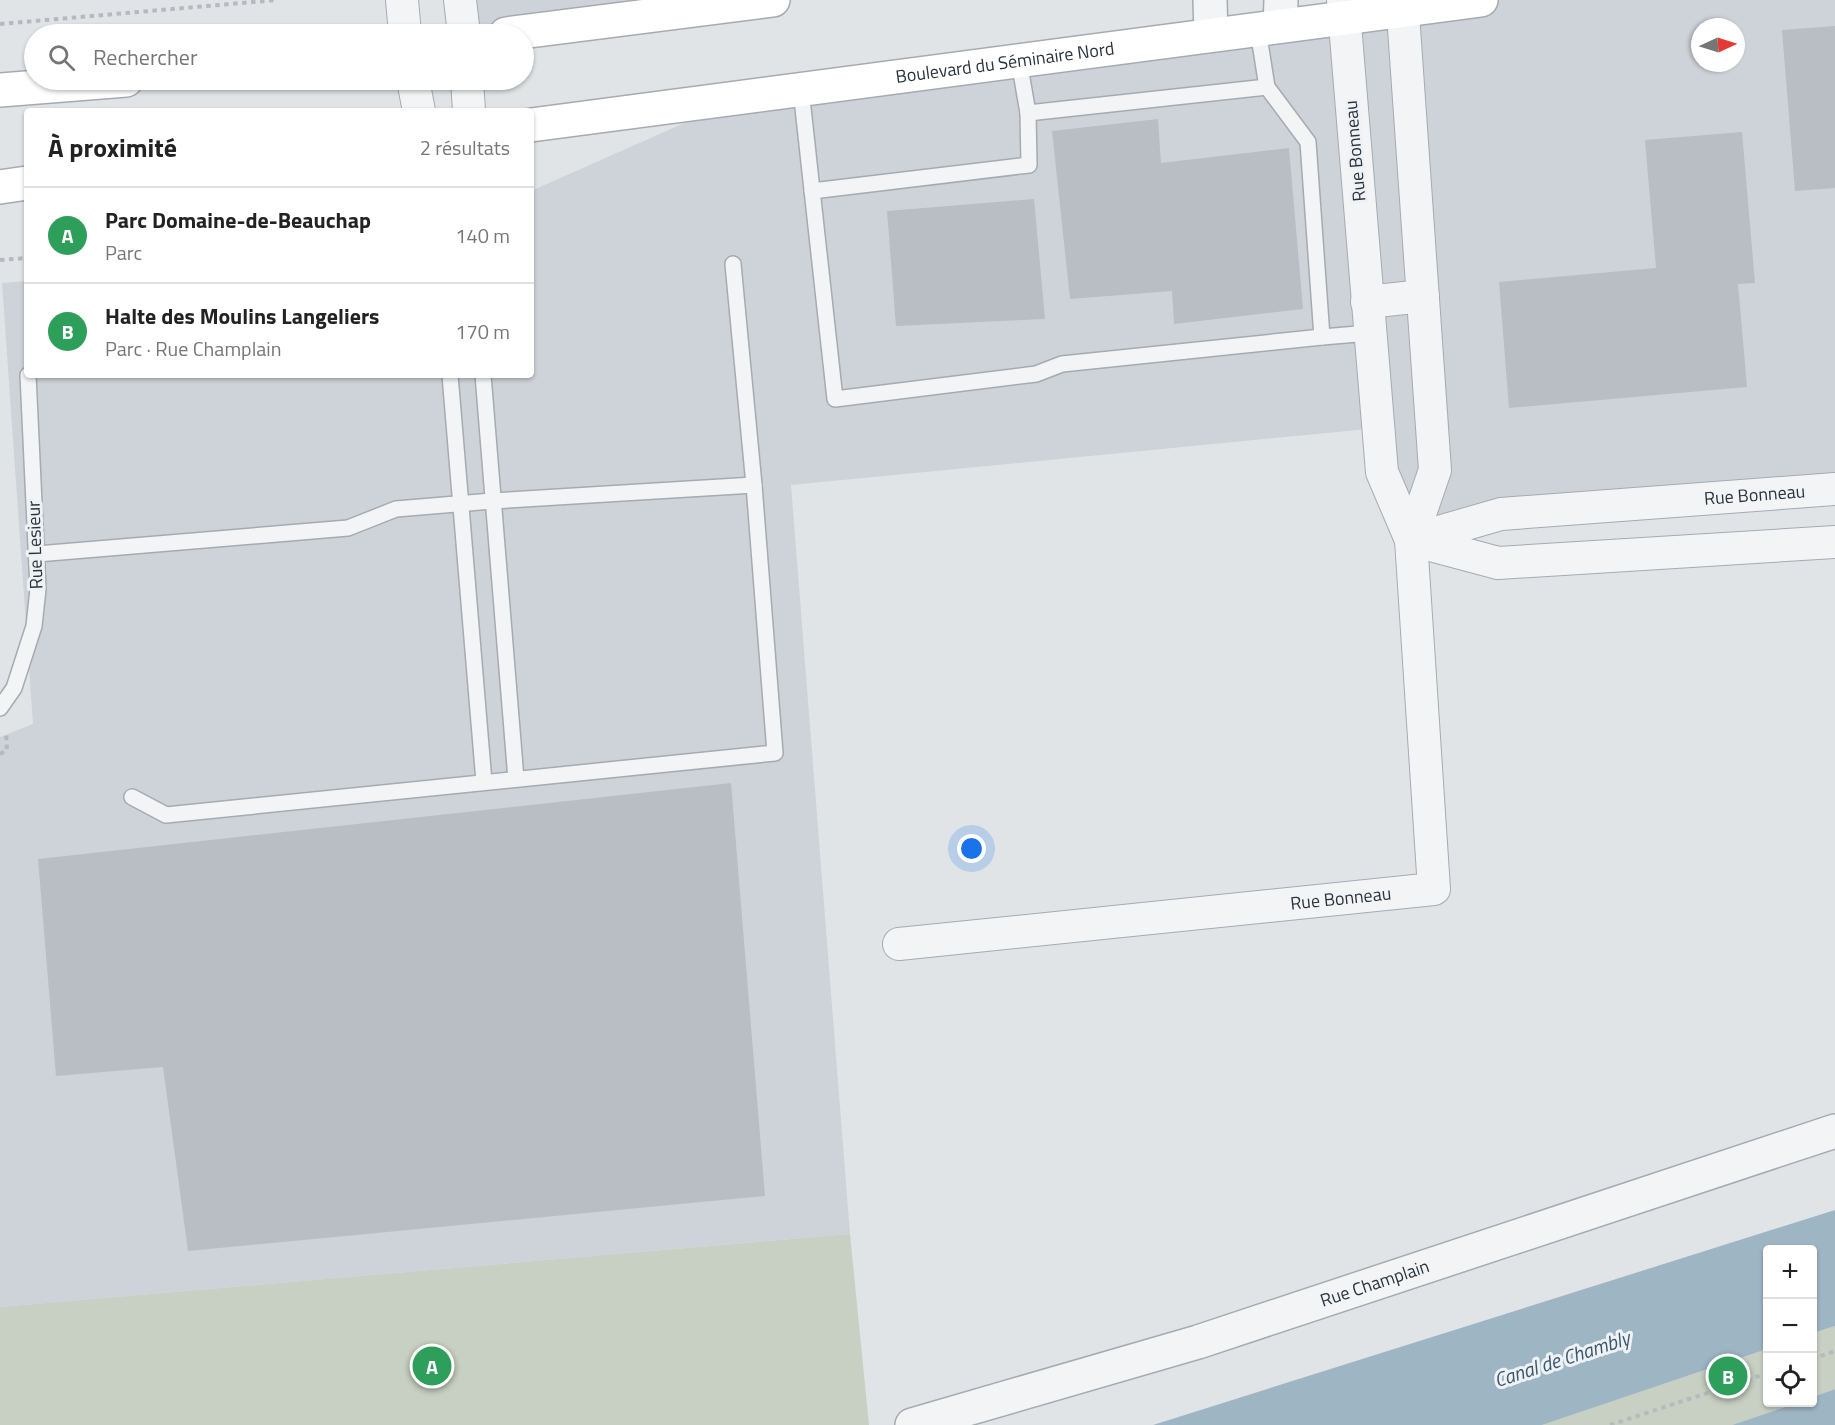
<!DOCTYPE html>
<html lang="fr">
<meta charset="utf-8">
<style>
:root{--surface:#fff;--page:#f6f6f6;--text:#222;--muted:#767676;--line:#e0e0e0;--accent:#db2777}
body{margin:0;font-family:"Titillium Web",sans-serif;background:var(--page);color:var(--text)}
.controls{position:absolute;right:18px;bottom:18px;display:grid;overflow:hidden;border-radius:6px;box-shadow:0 2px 4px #0004}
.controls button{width:54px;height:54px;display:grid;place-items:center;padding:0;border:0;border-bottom:2px solid var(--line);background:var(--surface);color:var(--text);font:30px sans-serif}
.compass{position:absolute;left:1691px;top:18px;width:54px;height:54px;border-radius:50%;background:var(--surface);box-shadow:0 2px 4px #0004;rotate:86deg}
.you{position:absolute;left:972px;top:849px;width:21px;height:21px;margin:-15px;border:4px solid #fff;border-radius:50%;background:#1a73e8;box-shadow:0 0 0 9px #1a73e833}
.badge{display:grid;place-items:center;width:39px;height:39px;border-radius:50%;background:var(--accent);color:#fff;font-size:20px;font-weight:700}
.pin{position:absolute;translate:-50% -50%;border:3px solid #fff;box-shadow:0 2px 6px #0006}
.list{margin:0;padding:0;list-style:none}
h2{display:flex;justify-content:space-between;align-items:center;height:78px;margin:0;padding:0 24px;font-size:26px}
h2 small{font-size:20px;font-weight:400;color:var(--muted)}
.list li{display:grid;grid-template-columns:39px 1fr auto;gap:18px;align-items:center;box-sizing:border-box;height:96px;padding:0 24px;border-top:2px solid var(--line)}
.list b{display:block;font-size:22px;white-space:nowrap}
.list p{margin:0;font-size:20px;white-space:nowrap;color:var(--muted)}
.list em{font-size:20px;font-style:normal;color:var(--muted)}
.icon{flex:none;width:33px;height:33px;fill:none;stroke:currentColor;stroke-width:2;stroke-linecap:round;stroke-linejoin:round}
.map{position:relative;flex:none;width:1835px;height:1425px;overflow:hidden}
.search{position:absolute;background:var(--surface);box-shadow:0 2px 4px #0004;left:24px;top:24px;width:510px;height:66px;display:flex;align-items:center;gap:15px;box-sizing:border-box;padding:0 21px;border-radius:33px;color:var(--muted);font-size:22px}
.panel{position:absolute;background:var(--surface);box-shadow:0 2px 4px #0004;left:24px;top:108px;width:510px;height:270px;border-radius:6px}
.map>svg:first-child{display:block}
.built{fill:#ced3d9;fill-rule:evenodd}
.green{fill:#c7d0c2}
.water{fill:#9eb5c4}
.building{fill:#b8bec4}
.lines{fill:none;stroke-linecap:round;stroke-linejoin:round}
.service-casing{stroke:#a6abb1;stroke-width:18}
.minor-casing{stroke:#a6abb1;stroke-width:34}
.tertiary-casing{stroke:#a6abb1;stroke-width:36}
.secondary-casing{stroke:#a6abb1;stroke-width:36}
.path{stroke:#b6babe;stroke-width:4;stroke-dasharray:4.5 4.5;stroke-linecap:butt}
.service{stroke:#f2f4f6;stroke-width:15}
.minor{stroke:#f2f4f6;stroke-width:32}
.tertiary{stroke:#f2f4f6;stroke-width:33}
.secondary{stroke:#fff;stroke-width:33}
.labels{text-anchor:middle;stroke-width:6;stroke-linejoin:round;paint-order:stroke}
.street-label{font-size:18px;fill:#2a333d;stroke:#eff2f5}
.water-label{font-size:20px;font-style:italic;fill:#39566d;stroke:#eff2f5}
</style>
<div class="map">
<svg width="1835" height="1425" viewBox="0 0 1835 1425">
<rect width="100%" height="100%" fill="#e0e4e7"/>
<g class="built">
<polygon points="460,0 772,0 506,34 464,34"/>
<path d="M 1481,0 L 1835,0 L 1835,490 L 1411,540 L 1378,428 L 791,485 L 850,1234 L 0,1307 L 0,737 L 33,724 L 2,283 L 27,281 L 27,375 L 531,375 L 531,191 L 743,97 ZM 1700,27 L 1736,27 L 1736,63 L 1700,63 Z"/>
</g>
<g class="green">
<polygon points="850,1234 869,1425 0,1425 0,1307"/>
<polygon points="1835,1326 1835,1389 1813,1397 1812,1333"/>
<polygon points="1767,1349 1768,1402 1797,1403 1732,1425 1542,1425"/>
</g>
<g class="water">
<polygon points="1835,1210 1835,1326 1813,1333 1812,1250 1768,1250 1767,1349 1542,1425 1153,1425"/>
<polygon points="1835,1389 1835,1425 1732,1425 1797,1403 1812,1402 1813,1397"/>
</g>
<g class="building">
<polygon points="1835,26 1835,188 1795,191 1782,30"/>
<polygon points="1158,119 1161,163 1289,148 1303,309 1174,324 1172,291 1070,299 1052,131"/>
<polygon points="1742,132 1755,283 1738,284 1747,387 1509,408 1499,282 1656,268 1645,140"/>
<polygon points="1034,199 1045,319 896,326 887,211"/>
<polygon points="731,783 765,1196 188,1251 163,1067 56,1076 38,859"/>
</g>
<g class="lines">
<defs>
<g id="service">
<polyline points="801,90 835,399 1036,374 1062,364 1322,337 1308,142 1267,87 1258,30"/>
<polyline points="1028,113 1267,87"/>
<polyline points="812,191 1029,165 1028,113 1019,61"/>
<polyline points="1322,337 1370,333"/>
<polyline points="450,375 484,782"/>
<polyline points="483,375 516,779"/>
<polyline points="37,554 348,528 396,509 492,501 754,485"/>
<polyline points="0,708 14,688 34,626 38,589 28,375"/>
<polyline points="132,797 166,815 775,753 754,485 733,264"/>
</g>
<g id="minor">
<polyline points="402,0 405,34"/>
<polyline points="460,0 464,34"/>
<polyline points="1402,0 1435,470 1411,540"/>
<polyline points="413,80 419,111"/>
<polyline points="467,80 469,111"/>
<polyline points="1367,302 1423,296"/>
<path id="s1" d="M 1411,540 L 1501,514 L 1835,489"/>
<polyline points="1412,540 1498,563 1835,542"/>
<path id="s2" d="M 899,944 L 1434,889 L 1411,540 L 1382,472 L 1343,0"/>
</g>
<g id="tertiary">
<polyline points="1210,0 1211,35"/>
<polyline points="1280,26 1281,0"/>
<path id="s3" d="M 912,1425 L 1198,1342 L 1835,1131"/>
</g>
<g id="secondary">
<polyline points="506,34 773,0"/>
<polyline points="0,90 126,80"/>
<path id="s4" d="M 531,125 L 1481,0"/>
<polyline points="0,187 27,183"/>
</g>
</defs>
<use href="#service" class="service-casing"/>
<use href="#minor" class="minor-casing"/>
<use href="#tertiary" class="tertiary-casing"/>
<use href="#secondary" class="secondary-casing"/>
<g class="path">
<polyline points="0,24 276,0"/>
<polyline points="0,260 27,258"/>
<polyline points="0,754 7,750 6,732"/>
<polyline points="1812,1359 1835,1351"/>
<polyline points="1610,1425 1768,1373"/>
</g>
<use href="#service" class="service"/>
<use href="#minor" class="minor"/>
<use href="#tertiary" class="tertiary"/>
<use href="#secondary" class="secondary"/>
</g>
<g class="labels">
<g class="street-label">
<text dy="6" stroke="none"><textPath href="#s4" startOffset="478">Boulevard du Séminaire Nord</textPath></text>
<text transform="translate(1355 151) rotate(-95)" y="6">Rue Bonneau</text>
<text dy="6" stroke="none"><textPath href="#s1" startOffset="348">Rue Bonneau</textPath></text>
<text transform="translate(35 545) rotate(-92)" y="6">Rue Lesieur</text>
<text dy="6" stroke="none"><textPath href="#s2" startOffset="444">Rue Bonneau</textPath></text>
<text dy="6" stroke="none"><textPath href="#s3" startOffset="484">Rue Champlain</textPath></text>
</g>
<g class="water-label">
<text transform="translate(1562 1359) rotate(-18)" y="7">Canal de Chambly</text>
</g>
</g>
</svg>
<div class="controls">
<button>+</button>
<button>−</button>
<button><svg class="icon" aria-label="locate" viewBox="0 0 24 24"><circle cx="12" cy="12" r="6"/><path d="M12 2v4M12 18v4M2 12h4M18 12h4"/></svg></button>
</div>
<svg class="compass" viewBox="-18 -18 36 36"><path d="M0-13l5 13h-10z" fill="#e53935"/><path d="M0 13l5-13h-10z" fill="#767676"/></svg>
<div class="you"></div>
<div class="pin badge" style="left:432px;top:1366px;background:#2e9e5b">A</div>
<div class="pin badge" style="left:1728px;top:1376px;background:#2e9e5b">B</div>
<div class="search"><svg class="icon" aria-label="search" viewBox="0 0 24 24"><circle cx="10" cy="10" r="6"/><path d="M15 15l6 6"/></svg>Rechercher</div>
<section class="panel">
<h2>À proximité<small>2 résultats</small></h2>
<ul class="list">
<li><span class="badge" style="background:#2e9e5b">A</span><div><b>Parc Domaine-de-Beauchap</b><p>Parc</p></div><em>140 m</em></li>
<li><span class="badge" style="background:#2e9e5b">B</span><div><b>Halte des Moulins Langeliers</b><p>Parc · Rue Champlain</p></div><em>170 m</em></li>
</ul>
</section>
</div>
